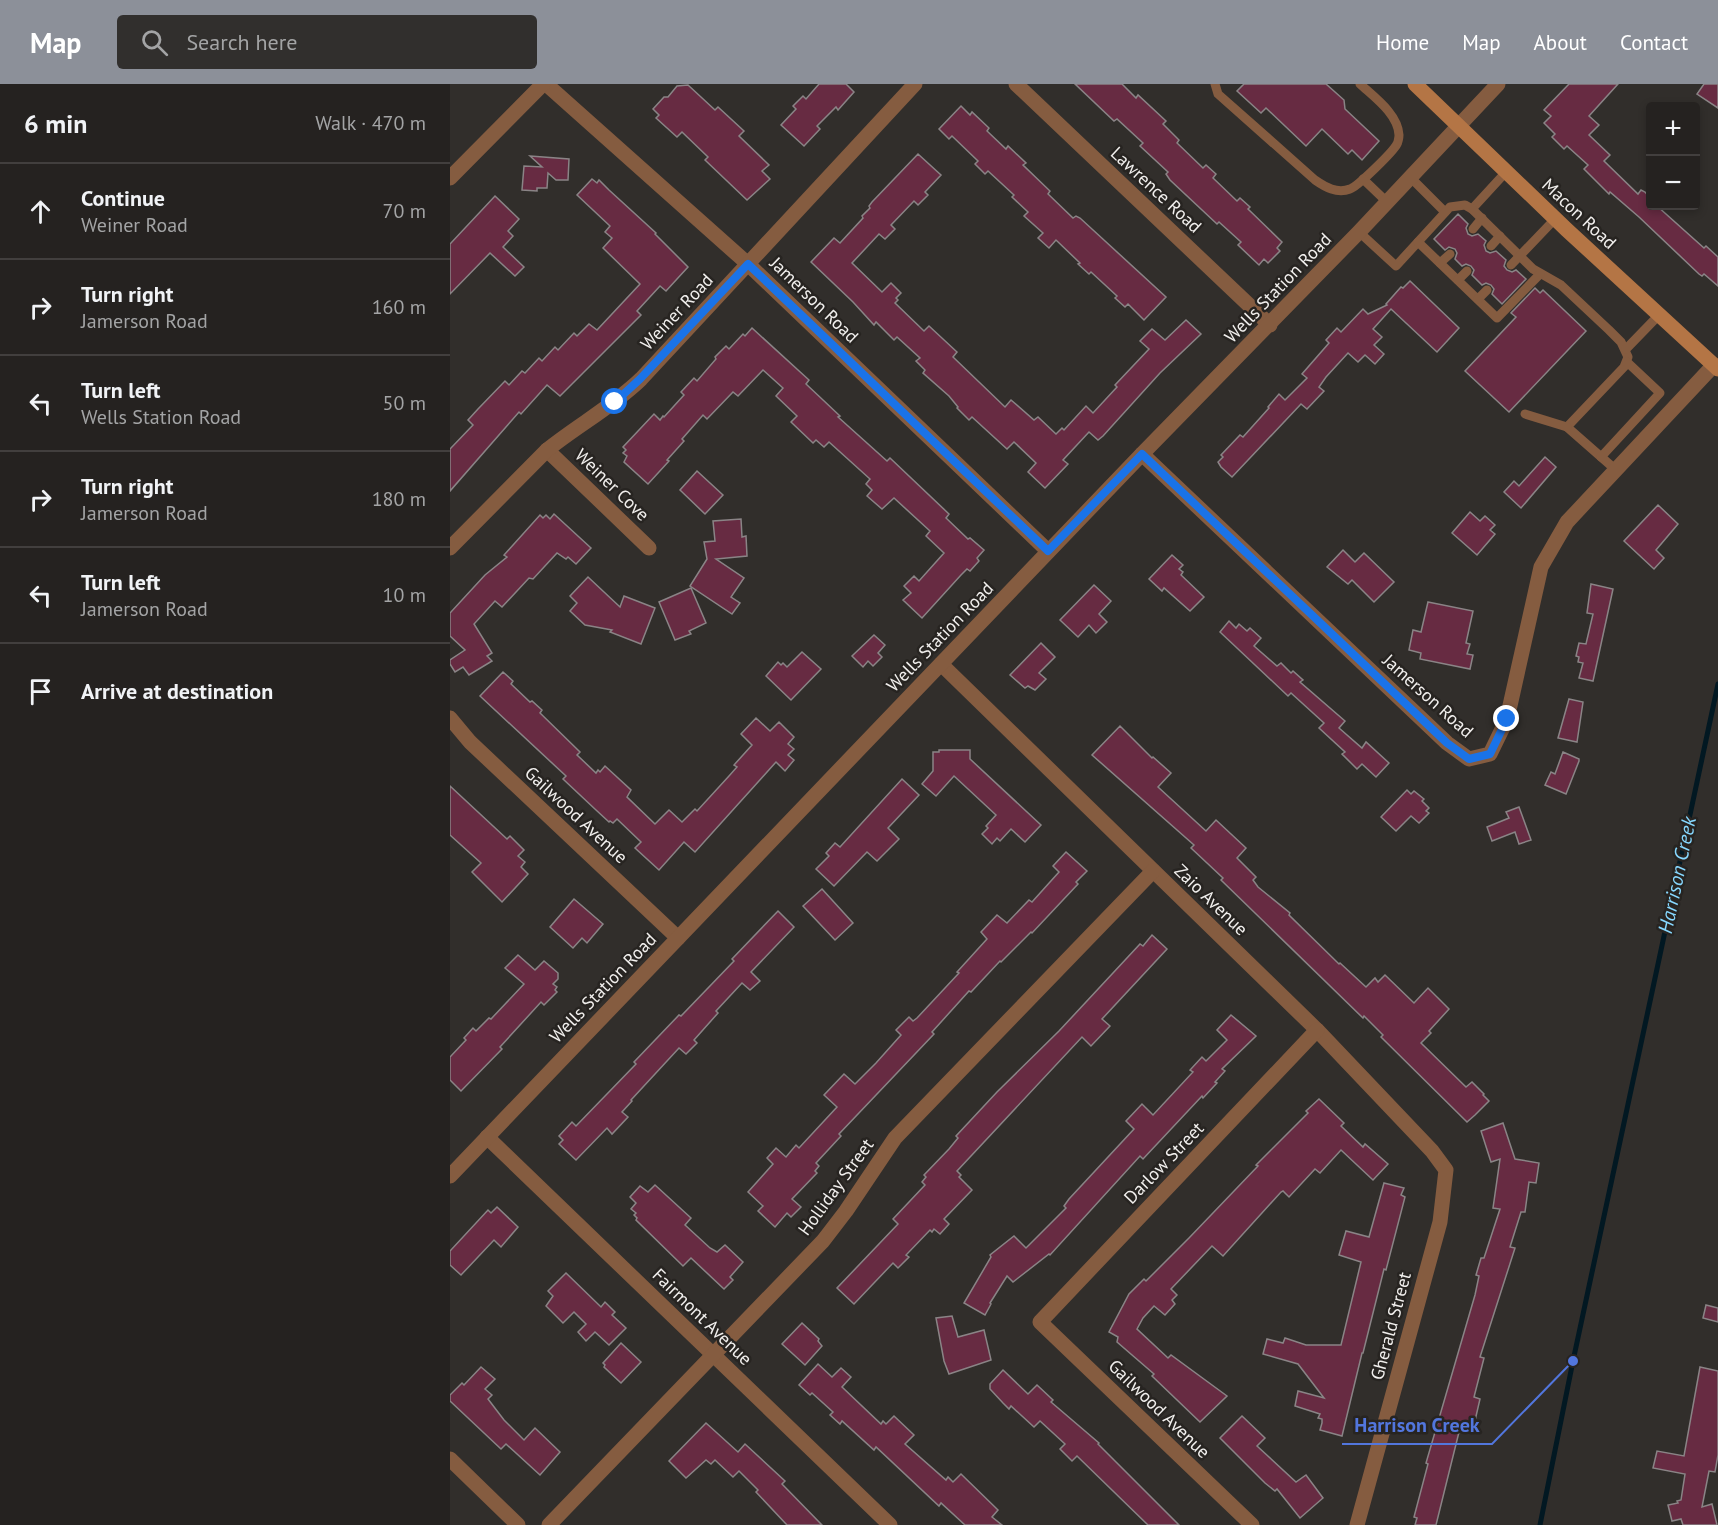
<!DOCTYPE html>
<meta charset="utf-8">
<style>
:root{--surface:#252220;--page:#312f2d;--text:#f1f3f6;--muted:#a3a4a5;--line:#423f3e;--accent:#8c9099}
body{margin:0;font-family:"PT Sans",sans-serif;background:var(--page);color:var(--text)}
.controls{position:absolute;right:18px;top:18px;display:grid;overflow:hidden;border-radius:6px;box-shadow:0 3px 9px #0003}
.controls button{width:54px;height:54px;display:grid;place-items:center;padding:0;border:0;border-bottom:2px solid var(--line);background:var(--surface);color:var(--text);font:30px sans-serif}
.stop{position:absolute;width:18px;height:18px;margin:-14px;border:4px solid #1a73e8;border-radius:50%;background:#fff}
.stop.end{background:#1a73e8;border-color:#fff;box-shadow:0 2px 6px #0008}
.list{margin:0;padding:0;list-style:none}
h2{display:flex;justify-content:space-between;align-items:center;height:78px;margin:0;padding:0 24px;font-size:26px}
h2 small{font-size:20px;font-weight:400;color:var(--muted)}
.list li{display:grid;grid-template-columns:39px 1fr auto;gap:18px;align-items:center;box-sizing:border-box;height:96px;padding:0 24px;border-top:2px solid var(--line)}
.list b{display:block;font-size:22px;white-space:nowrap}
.list p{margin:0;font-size:20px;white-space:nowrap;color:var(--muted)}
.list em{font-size:20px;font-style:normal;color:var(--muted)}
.icon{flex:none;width:33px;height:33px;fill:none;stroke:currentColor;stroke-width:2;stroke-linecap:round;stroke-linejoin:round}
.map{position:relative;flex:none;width:1268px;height:1441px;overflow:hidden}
header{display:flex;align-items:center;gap:36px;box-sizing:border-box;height:84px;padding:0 30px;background:var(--accent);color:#fff}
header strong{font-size:28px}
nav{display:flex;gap:33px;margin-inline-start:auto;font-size:21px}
.search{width:420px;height:54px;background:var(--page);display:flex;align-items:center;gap:15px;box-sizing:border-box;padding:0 21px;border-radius:6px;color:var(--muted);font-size:22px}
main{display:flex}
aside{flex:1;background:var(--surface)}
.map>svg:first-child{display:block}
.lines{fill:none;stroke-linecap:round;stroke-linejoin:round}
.stream{stroke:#021822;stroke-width:5}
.building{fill:#672b42;stroke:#8a8486;stroke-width:1.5}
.service{stroke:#855c40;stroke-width:9}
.minor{stroke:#855c40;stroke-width:15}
.tertiary{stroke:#855c40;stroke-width:15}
.secondary{stroke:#b47545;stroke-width:15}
.route{stroke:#1a73e8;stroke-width:8}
.labels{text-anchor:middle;stroke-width:5;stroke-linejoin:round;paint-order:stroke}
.street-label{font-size:18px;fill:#f1efed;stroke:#272421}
.water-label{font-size:20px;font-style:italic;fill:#87d8ff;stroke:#272421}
.leader{fill:none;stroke:#5276dd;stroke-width:2}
.callout-dot{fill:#5276dd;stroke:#272421;stroke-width:2}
.callout-label{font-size:20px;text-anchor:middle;font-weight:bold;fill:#5276dd;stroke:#272421;stroke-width:5;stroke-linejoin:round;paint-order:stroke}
</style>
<header>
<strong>Map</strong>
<div class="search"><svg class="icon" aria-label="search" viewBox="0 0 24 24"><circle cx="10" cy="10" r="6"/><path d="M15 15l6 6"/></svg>Search here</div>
<nav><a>Home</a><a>Map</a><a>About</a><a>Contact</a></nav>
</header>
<main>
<aside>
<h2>6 min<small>Walk · 470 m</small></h2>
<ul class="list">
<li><svg class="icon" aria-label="ahead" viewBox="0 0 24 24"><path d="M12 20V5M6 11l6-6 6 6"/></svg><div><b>Continue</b><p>Weiner Road</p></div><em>70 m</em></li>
<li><svg class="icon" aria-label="right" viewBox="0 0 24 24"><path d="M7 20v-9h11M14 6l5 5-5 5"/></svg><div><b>Turn right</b><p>Jamerson Road</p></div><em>160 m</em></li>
<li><svg class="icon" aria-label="left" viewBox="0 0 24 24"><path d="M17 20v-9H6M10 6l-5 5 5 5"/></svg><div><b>Turn left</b><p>Wells Station Road</p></div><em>50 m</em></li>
<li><svg class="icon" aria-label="right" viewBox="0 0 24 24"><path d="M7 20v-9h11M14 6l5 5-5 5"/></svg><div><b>Turn right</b><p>Jamerson Road</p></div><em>180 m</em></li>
<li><svg class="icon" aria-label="left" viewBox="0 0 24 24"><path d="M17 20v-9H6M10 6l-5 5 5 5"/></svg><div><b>Turn left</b><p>Jamerson Road</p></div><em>10 m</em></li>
<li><svg class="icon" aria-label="arrive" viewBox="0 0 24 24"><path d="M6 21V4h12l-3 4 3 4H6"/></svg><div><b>Arrive at destination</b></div></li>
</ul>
</aside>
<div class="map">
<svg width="1268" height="1441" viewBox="0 0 1268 1441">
<rect width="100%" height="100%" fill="#312e2b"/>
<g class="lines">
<polyline class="stream" points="1090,1441 1123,1277 1268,600"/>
</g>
<g class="building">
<polygon points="369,0 396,0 404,8 388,26 386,23 367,42 370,45 354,62 331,41 346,25 343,22 353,12 356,15"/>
<polygon points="625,0 672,0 686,14 688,11 716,37 713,40 729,56 727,59 753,84 756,81 766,90 763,94 787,117 790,114 800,123 798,125 832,158 827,164 830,167 818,179 814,175 809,181 788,161 791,158 769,138 767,140 720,96 716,90 718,88 690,62 693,59 667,35 664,37"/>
<polygon points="794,0 876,0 894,16 895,25 929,57 912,76 902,66 898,70 872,45 856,62 816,24 811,29 787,7"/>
<polygon points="1119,0 1168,0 1139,32 1149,41 1139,51 1160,71 1154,77 1188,110 1191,106 1195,108 1200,114 1200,122 1207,122 1254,164 1256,162 1268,173 1268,202 1254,190 1252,192 1249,190 1189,133 1160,108 1159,110 1134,85 1138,81 1117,62 1114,65 1102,53 1105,50 1094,39 1101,32 1094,26"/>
<polygon points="1254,0 1268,0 1268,24 1247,10"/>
<polygon points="238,1 265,26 268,23 294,47 289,52 319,81 312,87 320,95 297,116 255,76 258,73 232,48 227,53 206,34 209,31 203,25 214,13 218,13 227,2"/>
<polygon points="511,22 520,31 522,28 539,44 537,47 556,65 558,62 576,79 573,81 600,107 598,110 623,134 626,132 630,134 716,213 694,236 678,220 675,223 665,214 667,212 641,188 639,190 628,180 630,179 606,156 599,164 588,154 593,149 574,132 578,128 562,113 564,111 538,87 535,90 525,80 528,77 502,52 499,55 489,45"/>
<polygon points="468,70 491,91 475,108 478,111 468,121 464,117 441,141 445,145 435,155 429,150 402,179 432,208 441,199 451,209 446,214 448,216 445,219 474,247 479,242 507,268 503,273 555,323 561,316 584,336 588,333 606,350 612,344 614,346 636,322 643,329 667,303 665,301 699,265 690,257 702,245 715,256 736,236 751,250 710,289 653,352 648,356 639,348 613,376 618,380 595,404 578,388 586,379 564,358 557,365 522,333 519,336 507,324 508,323 499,312 473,289 475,286 466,277 470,274 447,253 444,256 426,238 424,241 403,218 361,178 384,154 390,159 413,134 412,132 420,124 419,122 422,118"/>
<polygon points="80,72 119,75 118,96 106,96 98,89 97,104 87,104 87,107 72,106 74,82 92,83"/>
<polygon points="142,95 147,99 149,96 159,106 206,149 205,150 238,183 216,207 210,202 187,227 191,231 110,312 97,301 71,330 69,328 0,407 0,365 23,341 18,336 28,325 55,297 59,301 72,287 75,289 89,274 92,277 105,263 108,266 124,249 127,252 139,240 147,246 190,200 153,164 162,154 155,148 160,142 127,111"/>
<polygon points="45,112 69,135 58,147 63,152 53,163 74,183 65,192 40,169 0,210 0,160"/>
<polygon points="1008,130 1018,140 1016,144 1018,150 1022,152 1028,150 1036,157 1034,161 1036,167 1040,169 1046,167 1056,176 1054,182 1057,186 1062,188 1066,186 1076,195 1052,220 1042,210 1044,205 1041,201 1036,199 1032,201 1022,191 1024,186 1021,182 1016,180 1012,182 1005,175 1007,169 1005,165 999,163 995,166 984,155"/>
<polygon points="960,197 1009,244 987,268 941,225 923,245 932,253 924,261 934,270 925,280 915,271 908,278 898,269 876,293 869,303 874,307 857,325 851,320 782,393 771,383 768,378 773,373 771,371 790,351 793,353 819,324 818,323 829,310 835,316 857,294 852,290 879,259 876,256 887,244 891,248 913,225 918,230 937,221 936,220 951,203 953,204"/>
<polygon points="1085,204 1090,209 1093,206 1136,247 1059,328 1015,287 1066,233 1061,229"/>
<polygon points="302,244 359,296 356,300 390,332 388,333 437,377 440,374 499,430 496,434 518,455 520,454 534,466 527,474 529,477 520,487 517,485 511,491 472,534 453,516 461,509 454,502 464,492 469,497 494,469 476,452 480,447 444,414 432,425 417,412 422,406 416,400 420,395 379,358 374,363 366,356 363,359 341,338 347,332 326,312 333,304 313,286 288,312 283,308 257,335 253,331 232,355 234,357 217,376 219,377 198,400 174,378 177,372 173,369 176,366 173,363 204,330 210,336 213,332 214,333 234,311 231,308 244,294 247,297 266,275 265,273 276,262 279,265 293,250 295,252"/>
<polygon points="1095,373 1106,383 1071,424 1054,408 1064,397 1069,402"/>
<polygon points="247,387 273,411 255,430 230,406"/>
<polygon points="1208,421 1228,440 1206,466 1214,474 1204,485 1174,457"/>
<polygon points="1020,428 1030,437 1035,432 1045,441 1040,446 1045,450 1027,471 1002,449"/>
<polygon points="104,430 141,464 126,480 118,473 116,475 107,469 83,495 79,494 52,523 45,517 24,540 42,569 37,572 42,577 19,591 13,583 5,588 0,580 0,576 15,566 0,552 0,529 35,491 57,473 54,471 90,431 93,434 96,431 100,435"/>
<polygon points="291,435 292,453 296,452 297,472 266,475 294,494 281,513 290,519 282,530 240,502 257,475 254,458 265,457 263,437"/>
<polygon points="893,466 905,478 914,469 944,498 924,518 902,496 898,500 877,483"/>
<polygon points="722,471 733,481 729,485 733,488 731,491 754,513 740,527 714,504 712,507 699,495"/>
<polygon points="138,493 170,523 174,512 205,524 191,560 160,548 162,546 135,541 120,527 127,519 120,512"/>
<polygon points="1141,500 1163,505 1143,597 1129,594 1133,579 1128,578 1129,573 1126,572 1129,559 1136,560 1143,530 1137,529"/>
<polygon points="644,501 661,517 649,530 657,538 646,549 639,541 628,553 610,536"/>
<polygon points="241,504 256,539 239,547 241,550 225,556 209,518"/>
<polygon points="978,518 1023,527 1016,559 1020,560 1017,570 1023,571 1020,585 970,575 971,569 959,566 963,546 971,548"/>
<polygon points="779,537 786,544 789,540 797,547 800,544 811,554 804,562 827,582 831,579 841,589 843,587 853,596 850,598 895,637 889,644 912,664 916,658 939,679 926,693 912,680 907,685 892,670 895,668 869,644 874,639 841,609 838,612 770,548"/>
<polygon points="424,551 435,561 428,569 432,573 423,582 418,577 413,583 402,572"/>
<polygon points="591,559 605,573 589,589 596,595 585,606 578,602 575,604 560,591"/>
<polygon points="352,568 371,585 341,616 316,592 328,578 331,581 333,579 337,583"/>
<polygon points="53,588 63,597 61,600 80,618 82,617 92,626 90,629 130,668 127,671 146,689 148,686 150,688 155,682 181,706 177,713 205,740 219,726 232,738 245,725 247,727 279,692 287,683 284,681 302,661 291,650 306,634 320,647 329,638 344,653 338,660 344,665 338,671 344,676 335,687 326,678 245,768 234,758 209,786 185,764 191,758 167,735 163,739 160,737 159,738 146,726 113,695 116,692 30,612"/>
<polygon points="1119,615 1133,618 1127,658 1108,654"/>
<polygon points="670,642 702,674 703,673 721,689 708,703 756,747 766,736 796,764 787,774 806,793 803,796 808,803 840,829 839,831 889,880 890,879 916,903 925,894 928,898 935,891 964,919 978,904 999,925 979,947 981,949 971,959 1016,1003 1022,998 1034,1010 1033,1011 1039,1017 1025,1031 1017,1038 931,953 933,951 914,932 913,934 771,796 773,794 741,764 744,761 642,671"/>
<polygon points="489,666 520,666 520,675 591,741 575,758 561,745 550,757 547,754 542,760 532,750 538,744 536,742 546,731 504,692 486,712 472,700 483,687 483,668 489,668"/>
<polygon points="1113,668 1129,675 1129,677 1116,710 1095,701 1101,688 1105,690"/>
<polygon points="452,695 469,711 438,744 449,755 427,777 417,768 384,802 366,785 379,772 376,769 385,759 390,763"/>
<polygon points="0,702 57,755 60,752 74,766 68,772 75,778 71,783 78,790 52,818 22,788 31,779 0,751"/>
<polygon points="957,706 961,710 964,707 974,715 972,717 979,724 976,727 979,729 969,739 961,732 946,747 931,733"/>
<polygon points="1069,723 1081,756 1069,760 1065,748 1042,757 1037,743 1059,734 1056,728"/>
<polygon points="616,768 637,787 626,798 628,800 582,849 581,848 551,878 550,877 521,908 519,907 482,948 484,950 389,1050 391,1052 366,1079 369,1082 365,1087 367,1089 342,1115 351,1123 341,1133 337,1129 325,1143 308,1127 313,1122 298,1108 323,1080 317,1074 326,1064 336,1073 346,1061 349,1064 387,1023 374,1011 394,990 405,1000 426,979 451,951 446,946 459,933 463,937 467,934 509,889 507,888 537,855 531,848 547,831 557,839 579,816 582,818 609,788 603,782"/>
<polygon points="372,805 403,839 385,856 353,822"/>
<polygon points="124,815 153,840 137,859 132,854 123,864 100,843"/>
<polygon points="328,827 344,843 301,888 310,897 300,906 292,899 266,927 268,929 244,956 247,959 236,970 229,964 181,1016 182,1017 172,1028 178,1033 162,1050 157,1044 126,1076 109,1060 113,1056 109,1052 122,1038 126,1042 186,980 184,978 229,931 231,932 284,877 282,875"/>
<polygon points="702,851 717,865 652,935 660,942 641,962 632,953 507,1087 511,1091 509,1093 522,1106 494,1135 499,1140 490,1150 484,1145 482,1148 480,1146 456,1171 459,1173 448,1184 443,1179 404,1220 387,1204 448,1140 443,1135 475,1101 472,1098 476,1093 474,1091 499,1065 508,1054 506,1052 547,1008 609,947 690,860 693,862"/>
<polygon points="68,871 85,886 94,877 108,889 108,895 103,900 107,903 105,906 107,908 94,921 91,918 50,963 52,965 11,1007 0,996 0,973 16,956 14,954 23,944 26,947 39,934 41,935 74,900 55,884"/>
<polygon points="781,931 806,952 772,985 775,987 765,998 767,999 753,1014 752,1012 693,1075 690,1072 600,1171 599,1170 563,1198 557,1192 540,1219 541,1220 535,1231 514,1219 541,1173 540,1171 564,1152 576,1164 616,1124 614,1122 619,1115 684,1045 676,1037 692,1020 703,1031 743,988 740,986 752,973 756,977 777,956 767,946"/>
<polygon points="869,1015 894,1039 891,1042 913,1063 915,1060 938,1080 923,1096 891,1066 870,1089 865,1085 839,1113 833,1107 831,1108 773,1172 762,1162 721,1205 727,1211 722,1216 725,1220 715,1231 704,1222 693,1234 687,1245 718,1274 721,1271 777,1312 750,1338 702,1292 704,1290 667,1258 668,1253 659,1248 679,1210 694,1195 696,1197 739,1154 808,1082 806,1081 858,1029 856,1027"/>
<polygon points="1053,1039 1065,1075 1089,1079 1086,1099 1079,1098 1075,1128 1071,1128 1060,1163 1065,1164 1030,1273 1034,1274 1024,1313 1030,1315 1024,1341 1022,1348 1010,1344 986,1441 965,1441 967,1434 964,1433 978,1380 976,1379 1025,1211 1029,1192 1026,1191 1031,1174 1034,1174 1050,1125 1043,1124 1050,1075 1041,1078 1031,1047"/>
<polygon points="934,1099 954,1104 951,1111 955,1113 936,1186 934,1185 913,1269 912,1269 892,1352 870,1346 872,1339 872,1335 868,1334 870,1330 845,1322 848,1307 874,1314 848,1280 813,1270 817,1255 833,1259 835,1254 856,1261 891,1261 911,1178 889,1171 896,1147 919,1153"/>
<polygon points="205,1101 241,1134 235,1141 260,1164 267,1168 275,1161 293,1178 280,1193 283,1196 274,1205 241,1174 233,1182 186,1136 187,1134 184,1131 186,1129 181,1125 186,1119 180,1113 190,1102 198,1108"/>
<polygon points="47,1123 68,1143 51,1163 44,1156 11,1191 0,1181 0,1167 38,1126 41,1129"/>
<polygon points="116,1189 151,1223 155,1218 165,1228 162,1231 176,1244 159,1261 145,1248 136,1257 128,1248 136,1240 124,1228 113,1239 96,1222 103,1212 98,1207"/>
<polygon points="1256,1221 1268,1224 1268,1238 1253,1234"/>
<polygon points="502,1232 508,1253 534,1246 541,1276 499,1290 494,1277 486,1234"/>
<polygon points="352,1239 369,1255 368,1257 372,1262 355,1281 332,1260"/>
<polygon points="171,1259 191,1278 171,1299 154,1283 155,1281 153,1279"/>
<polygon points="368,1280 382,1293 391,1284 401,1293 392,1303 431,1340 433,1337 436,1340 444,1332 464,1351 455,1360 496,1396 498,1393 503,1398 511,1390 548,1426 542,1433 552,1441 515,1441 491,1419 489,1422 426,1363 424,1366 392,1337 390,1340 380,1331 383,1328 362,1309 360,1311 349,1301"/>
<polygon points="31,1283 45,1295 35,1305 42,1311 38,1315 54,1336 74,1356 85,1344 110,1368 90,1391 56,1360 51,1365 0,1317 0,1311 12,1299 14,1301"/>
<polygon points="1250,1283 1268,1287 1268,1371 1265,1388 1259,1387 1252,1423 1262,1420 1267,1441 1233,1441 1231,1435 1222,1437 1218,1421 1228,1419 1227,1417 1231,1416 1235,1390 1203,1384 1207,1367 1234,1372"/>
<polygon points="553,1286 578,1310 587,1301 603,1316 601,1318 649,1359 648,1360 729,1441 698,1441 627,1372 622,1377 610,1365 615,1360 590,1337 584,1343 561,1322 559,1325 553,1319 540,1305 540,1300"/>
<polygon points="792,1332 815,1354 807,1362 846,1398 856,1391 873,1414 850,1434 827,1405 825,1407 815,1399 770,1354"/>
<polygon points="256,1339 288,1368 295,1360 335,1397 332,1400 372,1441 337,1441 306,1408 308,1406 289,1387 283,1393 265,1376 261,1380 256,1376 236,1394 219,1377"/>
</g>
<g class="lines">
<g class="service">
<path d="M 765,0 L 768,10 L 865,96 C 875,103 887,110 900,105 C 907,103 943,68 947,60 C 948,59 949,53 949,51 C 948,30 924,13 910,0"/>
<polyline points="961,94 995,128"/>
<polyline points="913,95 937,118"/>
<polyline points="1022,125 1056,88"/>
<polyline points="1023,145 1032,134"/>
<polyline points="909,148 946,182 1000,123 1015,121 1022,125 1083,185 1111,201 1159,246 1171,258 1178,273 1174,283 1117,343 1166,386"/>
<polyline points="968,158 1047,234 1090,190"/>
<polyline points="1041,162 1050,152"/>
<polyline points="990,179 1000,170"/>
<polyline points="1061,181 1105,135"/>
<polyline points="1008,196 1017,187"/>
<polyline points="1028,215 1037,206"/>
<polyline points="1176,265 1209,231"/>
<polyline points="1075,330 1117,343"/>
<polyline points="1151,373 1210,309 1177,278"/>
</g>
<g class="minor">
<polyline points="96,0 298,180 598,467"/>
<polyline points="566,0 820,241"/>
<polyline points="0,94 93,0"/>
<polyline points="97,366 199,464"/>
<polyline points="692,370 997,659 1019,675 1040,670 1057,635 1091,483 1117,438 1264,281"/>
<path d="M 0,464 L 97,366 C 128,341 162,323 191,295 L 465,0"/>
<polyline points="491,580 867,946 982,1067 996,1086 990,1138 907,1441"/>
<polyline points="0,634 20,658 228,854"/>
<polyline points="37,1053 440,1441"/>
<polyline points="0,1375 68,1441"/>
<polyline points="99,1441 373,1157 396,1127 445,1054 703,787"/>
<polyline points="802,1441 590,1238 867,946"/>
</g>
<polyline class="tertiary" points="0,1092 692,370 909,148 1048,0"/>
<polyline class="secondary" points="965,0 1117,146 1268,285"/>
</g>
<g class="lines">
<polyline class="route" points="165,318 190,295 298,180 598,467 692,370 997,659 1019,675 1040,670 1057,635"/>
</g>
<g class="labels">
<g class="street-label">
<text transform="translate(706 106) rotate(43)" y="6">Lawrence Road</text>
<text transform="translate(1129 130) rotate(43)" y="6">Macon Road</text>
<text transform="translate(828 204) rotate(-46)" y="6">Wells Station Road</text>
<text transform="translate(364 216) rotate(44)" y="6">Jamerson Road</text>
<text transform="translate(227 228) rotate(-47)" y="6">Weiner Road</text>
<text transform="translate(162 401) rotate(44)" y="6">Weiner Cove</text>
<text transform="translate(490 553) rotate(-46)" y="6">Wells Station Road</text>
<text transform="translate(978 612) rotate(42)" y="6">Jamerson Road</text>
<text transform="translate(126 731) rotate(43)" y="6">Gailwood Avenue</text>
<text transform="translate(761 816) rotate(44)" y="6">Zaio Avenue</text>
<text transform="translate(153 904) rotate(-46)" y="6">Wells Station Road</text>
<text transform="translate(714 1079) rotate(-46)" y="6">Darlow Street</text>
<text transform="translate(386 1103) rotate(-54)" y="6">Holliday Street</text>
<text transform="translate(252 1233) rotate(44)" y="6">Fairmont Avenue</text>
<text transform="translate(941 1242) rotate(-75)" y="6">Gherald Street</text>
<text transform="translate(709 1325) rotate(44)" y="6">Gailwood Avenue</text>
</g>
<g class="water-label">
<text transform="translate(1227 791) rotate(-78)" y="7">Harrison Creek</text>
</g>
</g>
<path class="leader" d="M1123 1277L1042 1360H892"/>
<circle class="callout-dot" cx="1123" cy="1277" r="6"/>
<g class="callout-label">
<text x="967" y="1348">Harrison Creek</text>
</g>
</svg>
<div class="controls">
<button>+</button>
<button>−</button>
</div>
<div class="stop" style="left:165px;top:318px"></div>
<div class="stop end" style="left:1057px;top:635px"></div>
</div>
</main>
